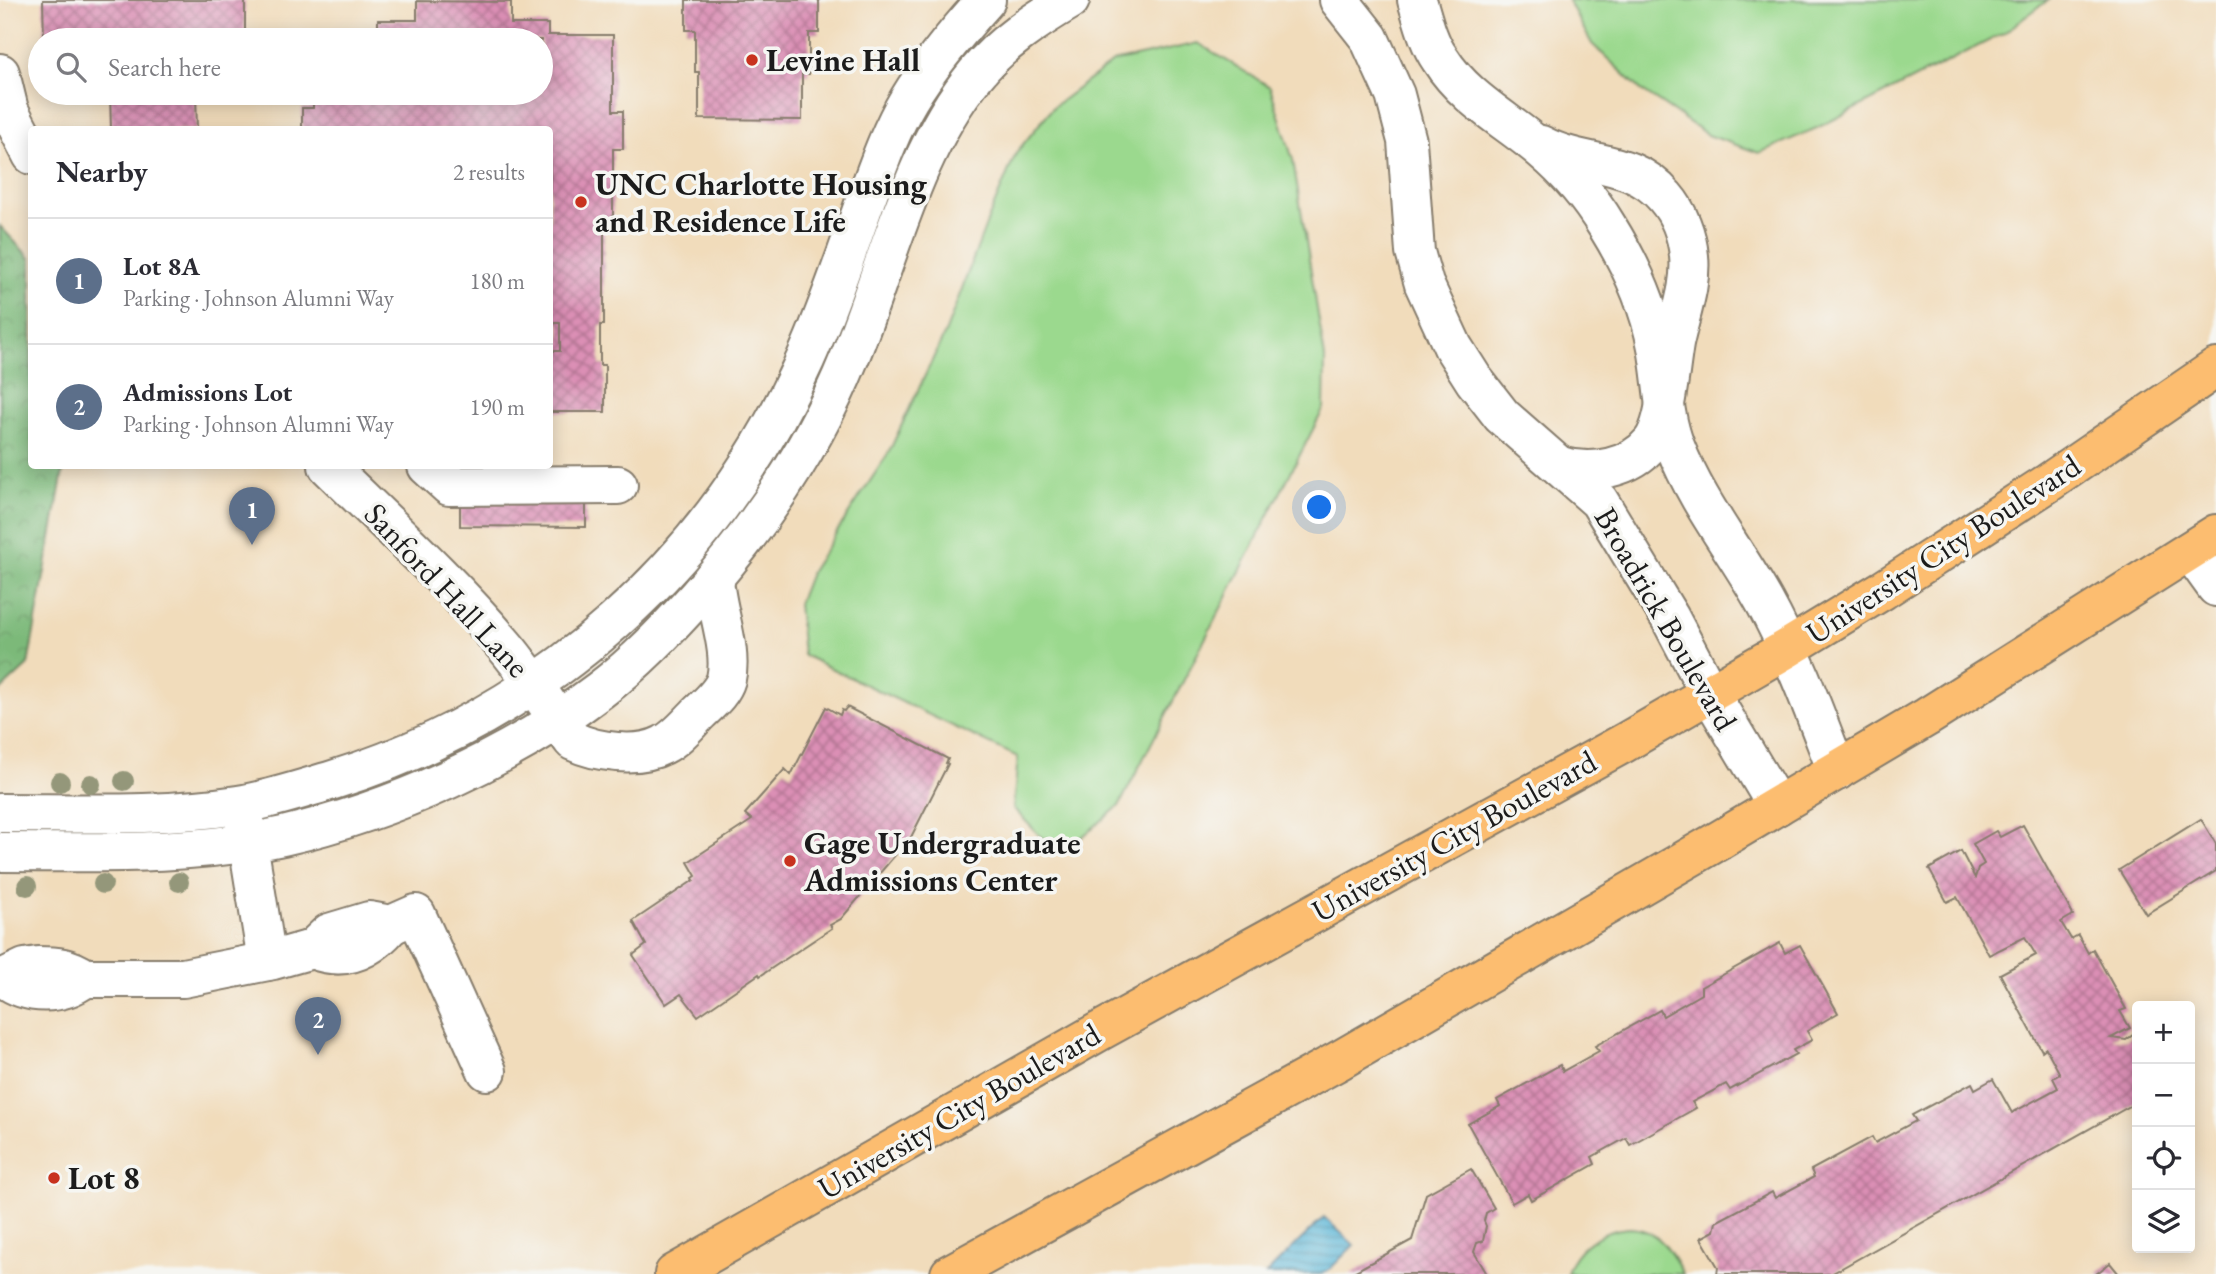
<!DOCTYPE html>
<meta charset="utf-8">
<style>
:root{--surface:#fff;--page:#f7f7f7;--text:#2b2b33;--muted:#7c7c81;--line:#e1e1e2;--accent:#d93025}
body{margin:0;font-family:"EB Garamond",serif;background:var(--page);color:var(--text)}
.controls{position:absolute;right:21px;bottom:21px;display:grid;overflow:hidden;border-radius:7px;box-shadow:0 4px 18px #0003}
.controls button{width:63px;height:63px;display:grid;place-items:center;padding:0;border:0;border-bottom:2px solid var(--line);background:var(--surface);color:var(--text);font:35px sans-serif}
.you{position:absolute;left:1320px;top:508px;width:24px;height:24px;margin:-18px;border:5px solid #fff;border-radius:50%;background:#1a73e8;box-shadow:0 0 0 10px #1a73e833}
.badge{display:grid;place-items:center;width:46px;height:46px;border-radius:50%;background:var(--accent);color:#fff;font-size:23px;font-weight:700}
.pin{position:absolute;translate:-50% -58px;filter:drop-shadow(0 2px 4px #0008)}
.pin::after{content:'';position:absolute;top:37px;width:24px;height:21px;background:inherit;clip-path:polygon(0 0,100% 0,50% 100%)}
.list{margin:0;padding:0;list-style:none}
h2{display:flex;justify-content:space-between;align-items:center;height:91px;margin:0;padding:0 28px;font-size:30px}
h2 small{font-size:23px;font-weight:400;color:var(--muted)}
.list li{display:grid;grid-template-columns:46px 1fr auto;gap:21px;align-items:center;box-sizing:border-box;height:126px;padding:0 28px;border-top:2px solid var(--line)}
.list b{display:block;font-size:26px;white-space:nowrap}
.list p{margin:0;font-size:23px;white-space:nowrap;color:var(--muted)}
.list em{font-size:23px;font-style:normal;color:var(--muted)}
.icon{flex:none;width:38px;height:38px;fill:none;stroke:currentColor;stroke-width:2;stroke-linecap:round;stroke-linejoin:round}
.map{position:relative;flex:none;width:2216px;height:1274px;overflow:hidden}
.search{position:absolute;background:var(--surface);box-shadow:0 4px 18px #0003;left:28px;top:28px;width:525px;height:77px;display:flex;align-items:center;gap:18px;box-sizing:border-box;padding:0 24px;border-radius:38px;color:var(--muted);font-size:26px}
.panel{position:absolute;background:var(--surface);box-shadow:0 4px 18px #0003;left:28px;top:126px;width:525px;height:343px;border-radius:7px}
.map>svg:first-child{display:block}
.green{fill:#9bd98e;stroke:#5c7a55;stroke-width:2}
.forest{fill:url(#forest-crowns);stroke:#4c6a4a;stroke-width:2}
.water{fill:url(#water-rules);stroke:#3a687a;stroke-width:2}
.building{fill:url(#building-cross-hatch)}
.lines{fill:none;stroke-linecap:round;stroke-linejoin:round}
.minor-casing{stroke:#867c6c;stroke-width:42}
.major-casing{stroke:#867c6c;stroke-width:42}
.minor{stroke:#fff;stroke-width:38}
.major{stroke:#fcbd6f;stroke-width:38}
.tree{fill:#94977a}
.poi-dot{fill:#c8321e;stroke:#f6f6f2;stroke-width:2.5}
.labels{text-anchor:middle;stroke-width:7;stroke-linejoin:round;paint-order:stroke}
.poi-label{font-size:32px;font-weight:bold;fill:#1c1c1c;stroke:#f6f6f2;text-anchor:start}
.street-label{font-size:32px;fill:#1c1c1c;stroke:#f6f6f2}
</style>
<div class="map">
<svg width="2216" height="1274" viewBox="0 0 2216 1274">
<defs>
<pattern id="forest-crowns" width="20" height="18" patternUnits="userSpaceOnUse" patternTransform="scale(1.75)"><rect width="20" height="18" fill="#7cb979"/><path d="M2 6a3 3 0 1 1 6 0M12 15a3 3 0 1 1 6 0" fill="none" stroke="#6b9e68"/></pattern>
<pattern id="water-rules" width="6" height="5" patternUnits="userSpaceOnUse" patternTransform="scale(1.75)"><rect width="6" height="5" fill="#59b5d7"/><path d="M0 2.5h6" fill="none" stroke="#4992ae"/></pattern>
<pattern id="building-cross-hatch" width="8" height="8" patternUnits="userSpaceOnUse" patternTransform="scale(1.75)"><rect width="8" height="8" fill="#db8fb5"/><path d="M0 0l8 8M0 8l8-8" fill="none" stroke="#b17492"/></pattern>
</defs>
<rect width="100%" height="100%" fill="#f6f6f2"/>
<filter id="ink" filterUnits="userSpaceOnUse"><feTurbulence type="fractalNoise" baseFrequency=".0143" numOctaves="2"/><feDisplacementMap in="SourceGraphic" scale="14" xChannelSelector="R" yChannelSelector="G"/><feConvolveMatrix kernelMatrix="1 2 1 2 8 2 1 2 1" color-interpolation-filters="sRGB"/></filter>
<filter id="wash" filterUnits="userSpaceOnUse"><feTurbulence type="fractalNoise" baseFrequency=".00686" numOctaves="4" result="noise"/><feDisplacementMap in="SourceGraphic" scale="28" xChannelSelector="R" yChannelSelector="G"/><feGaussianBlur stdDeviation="1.57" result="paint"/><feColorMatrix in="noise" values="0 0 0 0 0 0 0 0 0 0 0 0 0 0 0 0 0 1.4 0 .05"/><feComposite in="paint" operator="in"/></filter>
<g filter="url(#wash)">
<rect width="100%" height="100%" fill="#f1dcbb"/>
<g class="green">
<polygon points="1568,0 2048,0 2004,33 1819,127 1759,153 1708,135 1641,90 1592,44"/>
<polygon points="1198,43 1270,87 1293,160 1325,358 1324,408 1119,806 1076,842 1042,838 1013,808 1018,757 803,655 798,604 810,573 889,452 946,331 987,222 1016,153 1053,107 1113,62"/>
<path d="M 1628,1228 C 1658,1228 1670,1250 1683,1274 L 1567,1274 C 1574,1247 1601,1230 1628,1228 Z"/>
</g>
<polygon class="forest" points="0,226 31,259 32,466 64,466 28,665 0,691"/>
<polygon class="water" points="1324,1217 1354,1245 1329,1270 1321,1274 1266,1274"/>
<g id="blocks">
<g class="building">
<polygon points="43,0 245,0 245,40 44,40"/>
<polygon points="686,0 819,0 819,33 809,33 809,74 802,74 802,120 699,119 699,72 695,72 695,30 686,30"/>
<polygon points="417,1 511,2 511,24 548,24 548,35 613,35 613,111 623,111 623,149 613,149 613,223 604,223 604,325 600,325 600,365 605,365 605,412 550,412 550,351 560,351 560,323 550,323 550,130 302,130 302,108 313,108 313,93 541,93 541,40 313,40 313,31 378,31 378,20 417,20"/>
<polygon points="110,93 196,93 197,130 111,130"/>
<polygon points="460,502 586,502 586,527 460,526"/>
<polygon points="826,707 840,715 842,710 844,711 847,707 948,759 946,763 948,764 909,841 907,841 841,919 830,925 832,928 760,976 759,974 698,1016 681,994 666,1004 633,955 646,945 633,921 694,880 693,878 696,876 688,862 752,820 745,814 785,769 791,775"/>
<polygon points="2201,819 2216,844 2216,871 2146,914 2119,870"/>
<polygon points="2023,825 2073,915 2061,922 2071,939 2078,935 2088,953 2093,949 2126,1009 2120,1011 2130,1028 2111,1038 2126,1040 2137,1032 2137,1102 1831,1274 1717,1274 1718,1267 1701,1238 1714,1231 1716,1222 1772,1192 1775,1198 1814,1177 1811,1170 1872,1137 1875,1143 1916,1121 1912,1115 1972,1083 1975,1089 1993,1079 2012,1113 2058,1088 2053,1078 2060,1074 2046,1048 2042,1051 2000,974 2036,955 2025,937 1989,955 1957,897 1947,902 1929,869 1961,851 1975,878 1978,868 1984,864 1973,844 1996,831 2000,837"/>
<polygon points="1780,943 1785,953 1800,945 1838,1013 1807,1031 1812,1040 1793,1050 1796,1054 1730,1090 1726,1084 1692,1102 1696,1108 1630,1145 1626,1138 1592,1157 1595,1164 1531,1200 1528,1194 1512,1203 1468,1124 1500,1106 1497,1100 1560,1065 1563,1071 1599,1051 1595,1046 1660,1010 1663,1016 1701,994 1701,987"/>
<polygon points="1471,1169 1494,1208 1486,1213 1484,1221 1486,1226 1483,1241 1477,1243 1474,1252 1487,1274 1350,1274 1412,1240 1426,1194"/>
<polygon points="2110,1263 2119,1274 2096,1274"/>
</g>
</g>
</g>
<g filter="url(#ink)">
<use href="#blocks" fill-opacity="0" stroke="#867c6c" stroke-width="2"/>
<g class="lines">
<defs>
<g id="minor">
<polyline points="1339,0 1369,38 1395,95 1407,141 1415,252 1424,284 1453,347 1474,380 1502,416 1599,501 1670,618 1709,692 1777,806"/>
<path d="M 1417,0 C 1423,20 1428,42 1440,59 C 1465,99 1507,120 1542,150 C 1567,171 1590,198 1607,226 C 1630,263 1649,304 1657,347 C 1663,379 1663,415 1675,446 C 1697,503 1735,549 1764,601 C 1794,655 1815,714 1837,771"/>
<polyline points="0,73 9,110 32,155"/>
<path d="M 1541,145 C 1582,167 1633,158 1665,197 C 1679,213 1687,235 1689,256 C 1692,285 1680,315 1674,344 C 1670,369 1668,394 1662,418 C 1660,426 1657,435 1652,442 C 1630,469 1592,475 1560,466"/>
<path d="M 328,466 C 387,524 450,581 504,645 C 530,675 549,709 573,741 C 596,752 638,758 663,745 C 677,738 688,724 699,713 C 709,703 722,693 726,679 C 733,649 715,608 714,577"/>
<polyline points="427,466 449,486 618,485"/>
<polyline points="2190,551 2216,587"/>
<path d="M 0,813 C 79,813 160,817 238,805 C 270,800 302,789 333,780 C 545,714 714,563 805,360 C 829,307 847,251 867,196 C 879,163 891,129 909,99 C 930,64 958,31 986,0"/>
<polyline points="244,818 267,961"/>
<path d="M 0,852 C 94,852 191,856 283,836 C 392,811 511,758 600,690 C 636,663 667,630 697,597 C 760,526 813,448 849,359 C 887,267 912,151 976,74 C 1001,43 1036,20 1070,0"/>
<path d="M 369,921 L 391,925 C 369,951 344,962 312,949 L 329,933 Z"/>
<polyline points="391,925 416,914 487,1071"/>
<path d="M 38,966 C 56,966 70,967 85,978 C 61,996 28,996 4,978 L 25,968 Z"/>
<polyline points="85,978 183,978 273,960 312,949"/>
</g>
<g id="major">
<polyline points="674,1274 1100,1031 1624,743 1788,648 1883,590 2048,483 2216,368"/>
<polyline points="950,1274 1340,1060 1718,841 1927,717 2216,534"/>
</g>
</defs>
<use href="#minor" class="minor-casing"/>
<use href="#major" class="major-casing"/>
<use href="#minor" class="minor"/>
<use href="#major" class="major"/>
</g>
<g class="tree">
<circle cx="124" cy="781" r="10"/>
<circle cx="60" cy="782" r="10"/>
<circle cx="91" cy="784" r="10"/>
<circle cx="179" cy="882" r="10"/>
<circle cx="103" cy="884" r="10"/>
<circle cx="27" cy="886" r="10"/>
</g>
</g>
<g class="poi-dot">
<circle cx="752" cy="60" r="7"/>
<circle cx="581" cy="202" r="7"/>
<circle cx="790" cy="861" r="7"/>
<circle cx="54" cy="1178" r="7"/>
</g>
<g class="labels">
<g class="poi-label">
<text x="766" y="71">Levine Hall</text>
<text x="595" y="195">UNC Charlotte Housing<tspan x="595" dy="37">and Residence Life</tspan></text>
<text x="804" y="854">Gage Undergraduate<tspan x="804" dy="37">Admissions Center</tspan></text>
<text x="68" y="1189">Lot 8</text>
</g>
<g class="street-label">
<text transform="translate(1943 549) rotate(-33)" y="11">University City Boulevard</text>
<text transform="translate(447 590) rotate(47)" y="11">Sanford Hall Lane</text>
<text transform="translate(1666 619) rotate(60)" y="11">Broadrick Boulevard</text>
<text transform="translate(1454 836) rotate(-29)" y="11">University City Boulevard</text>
<text transform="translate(959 1111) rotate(-30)" y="11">University City Boulevard</text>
</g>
</g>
</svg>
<div class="controls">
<button>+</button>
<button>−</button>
<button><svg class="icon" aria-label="locate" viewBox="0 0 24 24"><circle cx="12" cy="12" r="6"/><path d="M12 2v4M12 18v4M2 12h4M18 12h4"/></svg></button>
<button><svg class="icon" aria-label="layers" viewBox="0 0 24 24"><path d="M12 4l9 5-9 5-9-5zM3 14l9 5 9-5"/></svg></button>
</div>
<div class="you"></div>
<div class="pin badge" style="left:252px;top:545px;background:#5c6f8a">1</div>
<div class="pin badge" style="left:318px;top:1055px;background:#5c6f8a">2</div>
<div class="search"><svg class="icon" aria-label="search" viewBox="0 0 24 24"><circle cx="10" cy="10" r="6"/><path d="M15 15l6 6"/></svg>Search here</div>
<section class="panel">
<h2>Nearby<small>2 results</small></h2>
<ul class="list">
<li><span class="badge" style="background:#5c6f8a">1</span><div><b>Lot 8A</b><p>Parking · Johnson Alumni Way</p></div><em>180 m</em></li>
<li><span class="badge" style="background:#5c6f8a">2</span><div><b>Admissions Lot</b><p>Parking · Johnson Alumni Way</p></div><em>190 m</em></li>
</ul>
</section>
</div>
